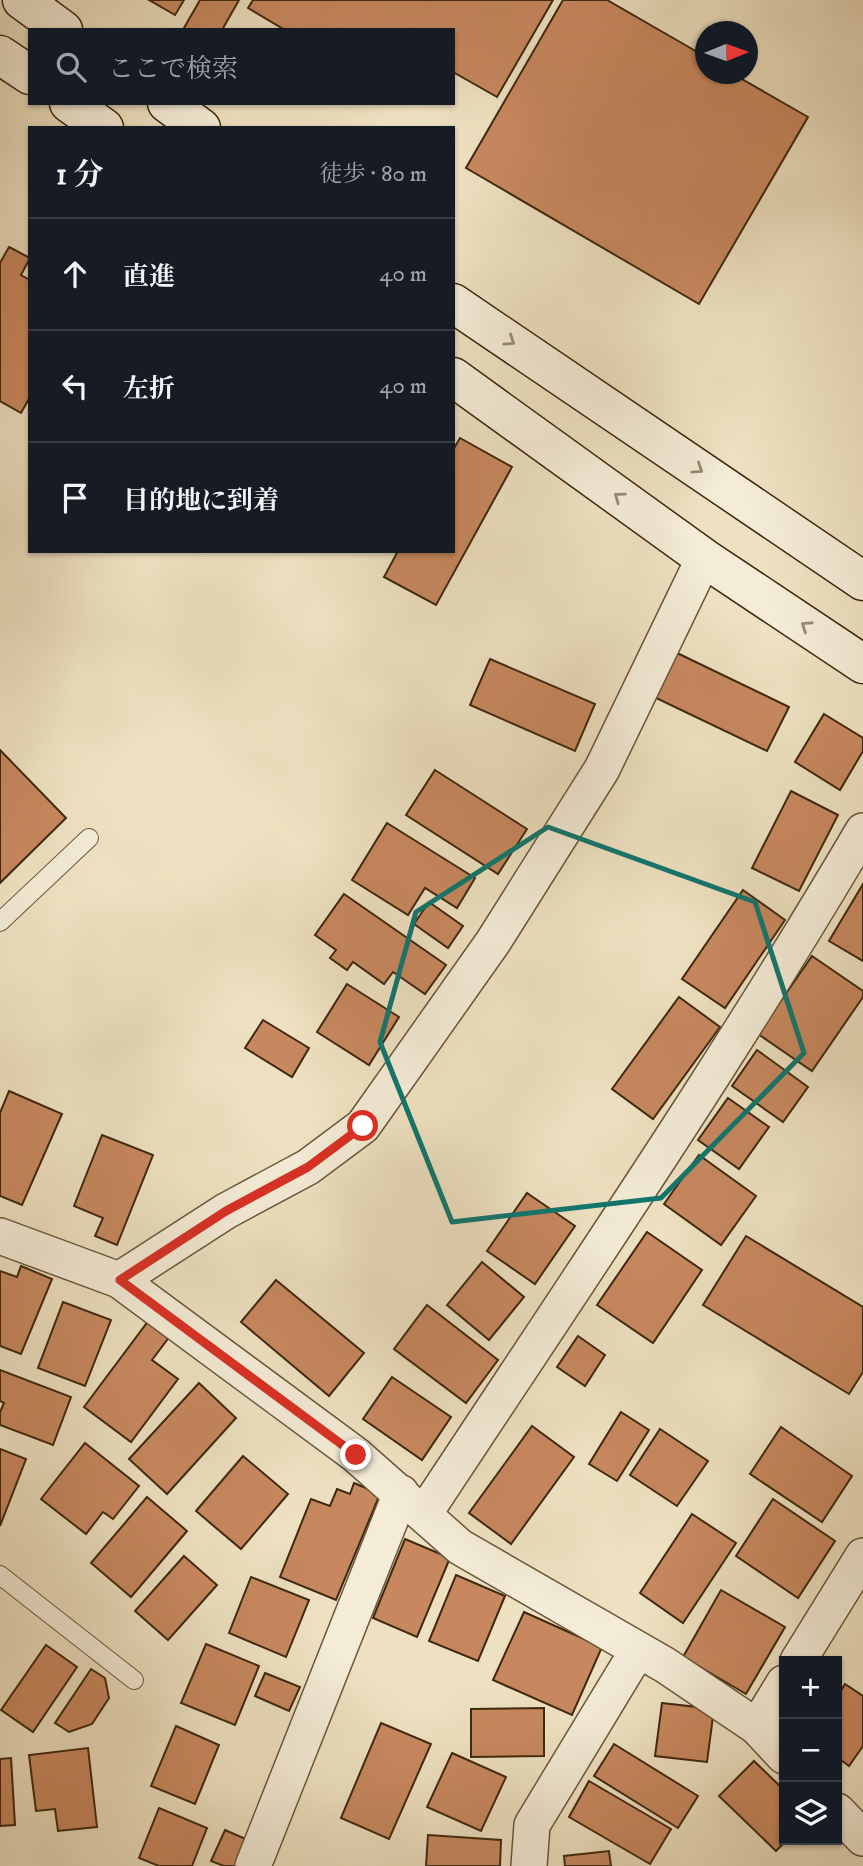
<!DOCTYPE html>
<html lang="ja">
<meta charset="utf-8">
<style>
:root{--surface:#171b24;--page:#242831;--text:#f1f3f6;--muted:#9ea1a6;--line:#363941}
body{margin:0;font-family:"IM FELL DW Pica","Noto Serif JP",serif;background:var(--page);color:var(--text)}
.controls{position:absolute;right:21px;bottom:21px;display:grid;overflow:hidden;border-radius:0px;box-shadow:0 2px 5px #0004}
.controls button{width:63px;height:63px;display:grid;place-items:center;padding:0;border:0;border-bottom:2px solid var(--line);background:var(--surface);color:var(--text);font:35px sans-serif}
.compass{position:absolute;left:695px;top:21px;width:63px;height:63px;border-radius:50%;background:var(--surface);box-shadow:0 2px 5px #0004;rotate:89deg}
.stop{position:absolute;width:21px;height:21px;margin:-16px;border:5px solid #d93025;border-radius:50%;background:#fff}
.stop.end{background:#d93025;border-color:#fff;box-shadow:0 2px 7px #0008}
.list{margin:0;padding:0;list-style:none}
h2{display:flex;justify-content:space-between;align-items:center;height:91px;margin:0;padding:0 28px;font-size:30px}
h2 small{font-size:23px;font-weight:400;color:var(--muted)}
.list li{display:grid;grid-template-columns:46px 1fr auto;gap:21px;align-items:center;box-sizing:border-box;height:112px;padding:0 28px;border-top:2px solid var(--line)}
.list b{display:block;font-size:26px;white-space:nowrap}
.list em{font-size:23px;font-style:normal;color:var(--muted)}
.icon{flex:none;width:38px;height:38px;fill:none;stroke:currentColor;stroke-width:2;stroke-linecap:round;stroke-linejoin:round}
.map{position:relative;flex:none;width:863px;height:1866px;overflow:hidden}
.search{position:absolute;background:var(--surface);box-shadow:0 2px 5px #0004;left:28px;top:28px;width:427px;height:77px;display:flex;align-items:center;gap:18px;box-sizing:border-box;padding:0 24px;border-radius:0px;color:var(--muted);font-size:26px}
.panel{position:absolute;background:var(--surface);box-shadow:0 2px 5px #0004;left:28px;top:126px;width:427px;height:427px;border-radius:0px}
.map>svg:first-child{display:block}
.building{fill:#c8885f;stroke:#3e280e;stroke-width:2}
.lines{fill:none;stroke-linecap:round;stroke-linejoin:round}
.lane-casing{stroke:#6a563b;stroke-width:20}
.street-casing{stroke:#6a563b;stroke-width:38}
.secondary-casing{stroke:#3e280e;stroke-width:41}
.lane{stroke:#f4ecd7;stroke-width:18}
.street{stroke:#f4ecd7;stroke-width:35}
.secondary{stroke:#f4ecd7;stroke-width:38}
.oneway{stroke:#998a72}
.route{stroke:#d93025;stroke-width:9}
.marked{fill:none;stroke:#0f766e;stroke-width:5;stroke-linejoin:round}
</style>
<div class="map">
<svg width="863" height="1866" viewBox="0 0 863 1866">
<rect width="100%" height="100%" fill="#eee1c1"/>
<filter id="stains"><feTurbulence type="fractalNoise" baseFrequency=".00286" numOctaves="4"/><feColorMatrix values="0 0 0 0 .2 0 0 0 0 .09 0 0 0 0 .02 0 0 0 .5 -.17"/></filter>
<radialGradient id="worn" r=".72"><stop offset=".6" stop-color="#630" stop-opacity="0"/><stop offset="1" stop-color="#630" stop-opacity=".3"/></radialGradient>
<g class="building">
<polygon points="149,0 184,0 175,15"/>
<polygon points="200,0 239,0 222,30 187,30 184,28"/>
<polygon points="253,0 553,0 497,97 453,72 453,30 285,30 248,8"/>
<polygon points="563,0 607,0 706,57 706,74 733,74 808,117 699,304 466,168"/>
<polygon points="9,247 30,258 21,275 30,280 30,397 21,413 0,401 0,263"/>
<polygon points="460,438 512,467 436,605 384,577 398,551 453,551 453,450"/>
<polygon points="675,652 789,707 767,751 654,697"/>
<polygon points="490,659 595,704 575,751 470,705"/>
<polygon points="824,714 863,738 863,751 840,790 795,762"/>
<polygon points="0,750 66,818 0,883"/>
<polygon points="435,770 527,829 498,874 406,815"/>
<polygon points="791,791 838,815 799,891 752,868"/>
<polygon points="387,823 475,878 457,908 425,888 408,915 352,880"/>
<polygon points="863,884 863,961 829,941"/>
<polygon points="743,890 785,920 725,1008 682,979"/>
<polygon points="344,894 446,965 425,994 393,972 384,984 353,962 347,970 330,958 336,950 315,935"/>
<polygon points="429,902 463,926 448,948 414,924"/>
<polygon points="812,956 863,991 863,997 812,1071 758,1034"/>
<polygon points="347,984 399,1017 369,1065 317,1032"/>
<polygon points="679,997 720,1027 653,1119 612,1089"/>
<polygon points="263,1020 309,1048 292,1077 245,1048"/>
<polygon points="757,1050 808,1087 783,1122 732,1086"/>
<polygon points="9,1091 62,1114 22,1205 0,1196 0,1113"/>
<polygon points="728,1098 769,1127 739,1169 698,1140"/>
<polygon points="102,1135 153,1155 117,1245 95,1236 103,1218 74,1206"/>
<polygon points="699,1155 756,1196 721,1245 664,1204"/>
<polygon points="527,1193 575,1226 535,1284 487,1251"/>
<polygon points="647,1232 702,1270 653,1343 597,1305"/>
<polygon points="746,1236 863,1307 863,1372 849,1394 703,1305"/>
<polygon points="482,1262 524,1297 489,1340 447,1305"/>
<polygon points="21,1266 52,1279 21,1354 0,1346 0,1271 17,1277"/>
<polygon points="276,1280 364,1353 329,1396 241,1322"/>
<polygon points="63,1302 111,1320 85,1386 38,1368"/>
<polygon points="427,1305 498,1360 466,1403 394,1349"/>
<polygon points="149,1320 170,1336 152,1360 178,1379 131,1442 84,1407"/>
<polygon points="578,1336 605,1355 585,1386 557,1367"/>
<polygon points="0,1370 71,1397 53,1445 0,1425 0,1412 4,1403 0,1401"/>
<polygon points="392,1377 451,1417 422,1460 363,1419"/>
<polygon points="199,1383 236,1418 167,1494 129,1459"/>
<polygon points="621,1412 649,1430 617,1481 589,1464"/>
<polygon points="532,1426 574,1457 511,1544 469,1513"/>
<polygon points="781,1427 852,1476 822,1522 750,1474"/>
<polygon points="660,1429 708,1461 677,1506 630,1475"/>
<polygon points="85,1443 139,1486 113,1519 103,1512 86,1534 41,1499"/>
<polygon points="0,1449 26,1459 0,1526"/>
<polygon points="243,1456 288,1494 241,1549 196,1511"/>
<polygon points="354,1483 380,1494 336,1600 280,1577 311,1499 330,1506 337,1489 350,1494"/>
<polygon points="147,1497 187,1531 131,1597 91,1563"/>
<polygon points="773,1499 835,1541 798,1598 736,1556"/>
<polygon points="692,1514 736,1543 683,1623 640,1593"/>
<polygon points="405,1539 450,1558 417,1637 373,1618"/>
<polygon points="184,1556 217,1585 168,1640 135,1611"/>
<polygon points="456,1575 505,1596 478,1661 429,1641"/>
<polygon points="251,1577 309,1600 286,1657 229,1633"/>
<polygon points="721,1590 785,1627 746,1694 683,1657"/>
<polygon points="524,1612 602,1647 572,1715 493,1680"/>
<polygon points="206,1644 259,1666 235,1725 181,1703"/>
<polygon points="46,1645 77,1667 33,1732 1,1710"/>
<polygon points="91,1669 105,1678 109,1698 92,1724 69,1732 55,1723"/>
<polygon points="265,1673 300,1687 289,1711 255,1696"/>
<polygon points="845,1684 863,1696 863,1746 849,1766 837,1757 837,1697"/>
<polygon points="662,1703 714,1709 707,1762 655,1756"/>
<polygon points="544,1708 544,1756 471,1757 471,1709"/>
<polygon points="381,1723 431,1744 389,1839 341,1818"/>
<polygon points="176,1726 219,1745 195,1804 151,1786"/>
<polygon points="614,1744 698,1796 678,1828 594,1776"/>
<polygon points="88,1748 97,1827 58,1831 55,1809 36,1811 29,1755"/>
<polygon points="452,1753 506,1777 481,1831 427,1807"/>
<polygon points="11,1758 15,1825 0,1826 0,1759"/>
<polygon points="754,1761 784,1790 784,1840 787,1840 776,1851 719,1796"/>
<polygon points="589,1781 671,1829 650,1864 569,1817"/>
<polygon points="159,1808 207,1828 192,1866 159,1866 139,1858"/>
<polygon points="225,1830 248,1840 237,1866 224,1866 211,1861"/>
<polygon points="428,1835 501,1840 500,1866 426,1866"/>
<polygon points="609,1851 611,1866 565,1866 564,1856"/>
</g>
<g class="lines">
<defs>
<g id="lane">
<polyline points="0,922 89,838"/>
<polyline points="0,1575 134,1680"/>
</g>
<g id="street">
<polyline points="0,1236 119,1280 356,1455 460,1547 665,1665 757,1727 784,1756"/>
<polyline points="119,1280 226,1211 308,1167 363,1126 493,942 602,769 704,558"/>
<path d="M 424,1514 C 573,1288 726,1064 863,831"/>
<polyline points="798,1661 863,1556"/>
<polyline points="757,1727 784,1683"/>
<polyline points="837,1811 863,1838"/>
<polyline points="253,1866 401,1493"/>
<polyline points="529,1866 532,1825 638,1650"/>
</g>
<g id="secondary">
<polyline points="22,0 63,30"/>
<polyline points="0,55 30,75"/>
<polyline points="69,103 104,128"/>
<polyline points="167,103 201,128"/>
<polyline points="453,303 863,581"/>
<polyline points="453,377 704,558 863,664"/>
</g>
</defs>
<use href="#lane" class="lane-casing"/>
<use href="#street" class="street-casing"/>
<use href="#secondary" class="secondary-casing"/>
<use href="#lane" class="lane"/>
<use href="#street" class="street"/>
<use href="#secondary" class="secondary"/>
</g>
<defs><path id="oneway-chevron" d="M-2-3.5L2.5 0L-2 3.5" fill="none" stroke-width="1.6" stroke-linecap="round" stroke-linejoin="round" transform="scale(1.75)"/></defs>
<g class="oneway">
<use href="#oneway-chevron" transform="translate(510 341) rotate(34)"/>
<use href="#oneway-chevron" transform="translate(698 469) rotate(34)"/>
<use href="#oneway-chevron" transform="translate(619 497) rotate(-144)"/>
<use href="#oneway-chevron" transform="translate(806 626) rotate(-146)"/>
</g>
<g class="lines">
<polyline class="route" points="356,1455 120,1280 226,1211 308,1167 363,1126"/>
</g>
<path class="marked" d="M 548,827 L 755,902 L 804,1053 L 661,1198 L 452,1222 L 380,1042 L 416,912 Z"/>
<rect width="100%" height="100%" filter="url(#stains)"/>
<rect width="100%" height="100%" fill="url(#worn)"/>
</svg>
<div class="controls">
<button>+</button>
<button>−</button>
<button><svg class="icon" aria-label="layers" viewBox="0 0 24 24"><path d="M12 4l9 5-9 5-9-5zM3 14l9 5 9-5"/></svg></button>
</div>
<svg class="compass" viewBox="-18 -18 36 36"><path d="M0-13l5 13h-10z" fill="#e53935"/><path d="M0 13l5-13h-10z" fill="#9ea1a6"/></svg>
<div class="stop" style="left:363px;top:1126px"></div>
<div class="stop end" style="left:356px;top:1455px"></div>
<div class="search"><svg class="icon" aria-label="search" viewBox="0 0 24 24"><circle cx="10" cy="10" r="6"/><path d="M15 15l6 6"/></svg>ここで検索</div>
<section class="panel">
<h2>1 分<small>徒歩 · 80 m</small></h2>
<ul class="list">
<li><svg class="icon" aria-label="ahead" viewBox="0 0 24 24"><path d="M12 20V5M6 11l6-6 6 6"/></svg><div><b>直進</b></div><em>40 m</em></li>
<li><svg class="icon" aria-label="left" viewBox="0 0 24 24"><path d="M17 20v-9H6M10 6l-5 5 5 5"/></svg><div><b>左折</b></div><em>40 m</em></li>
<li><svg class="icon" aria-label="arrive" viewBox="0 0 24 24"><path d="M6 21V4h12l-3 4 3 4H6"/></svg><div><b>目的地に到着</b></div></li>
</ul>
</section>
</div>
